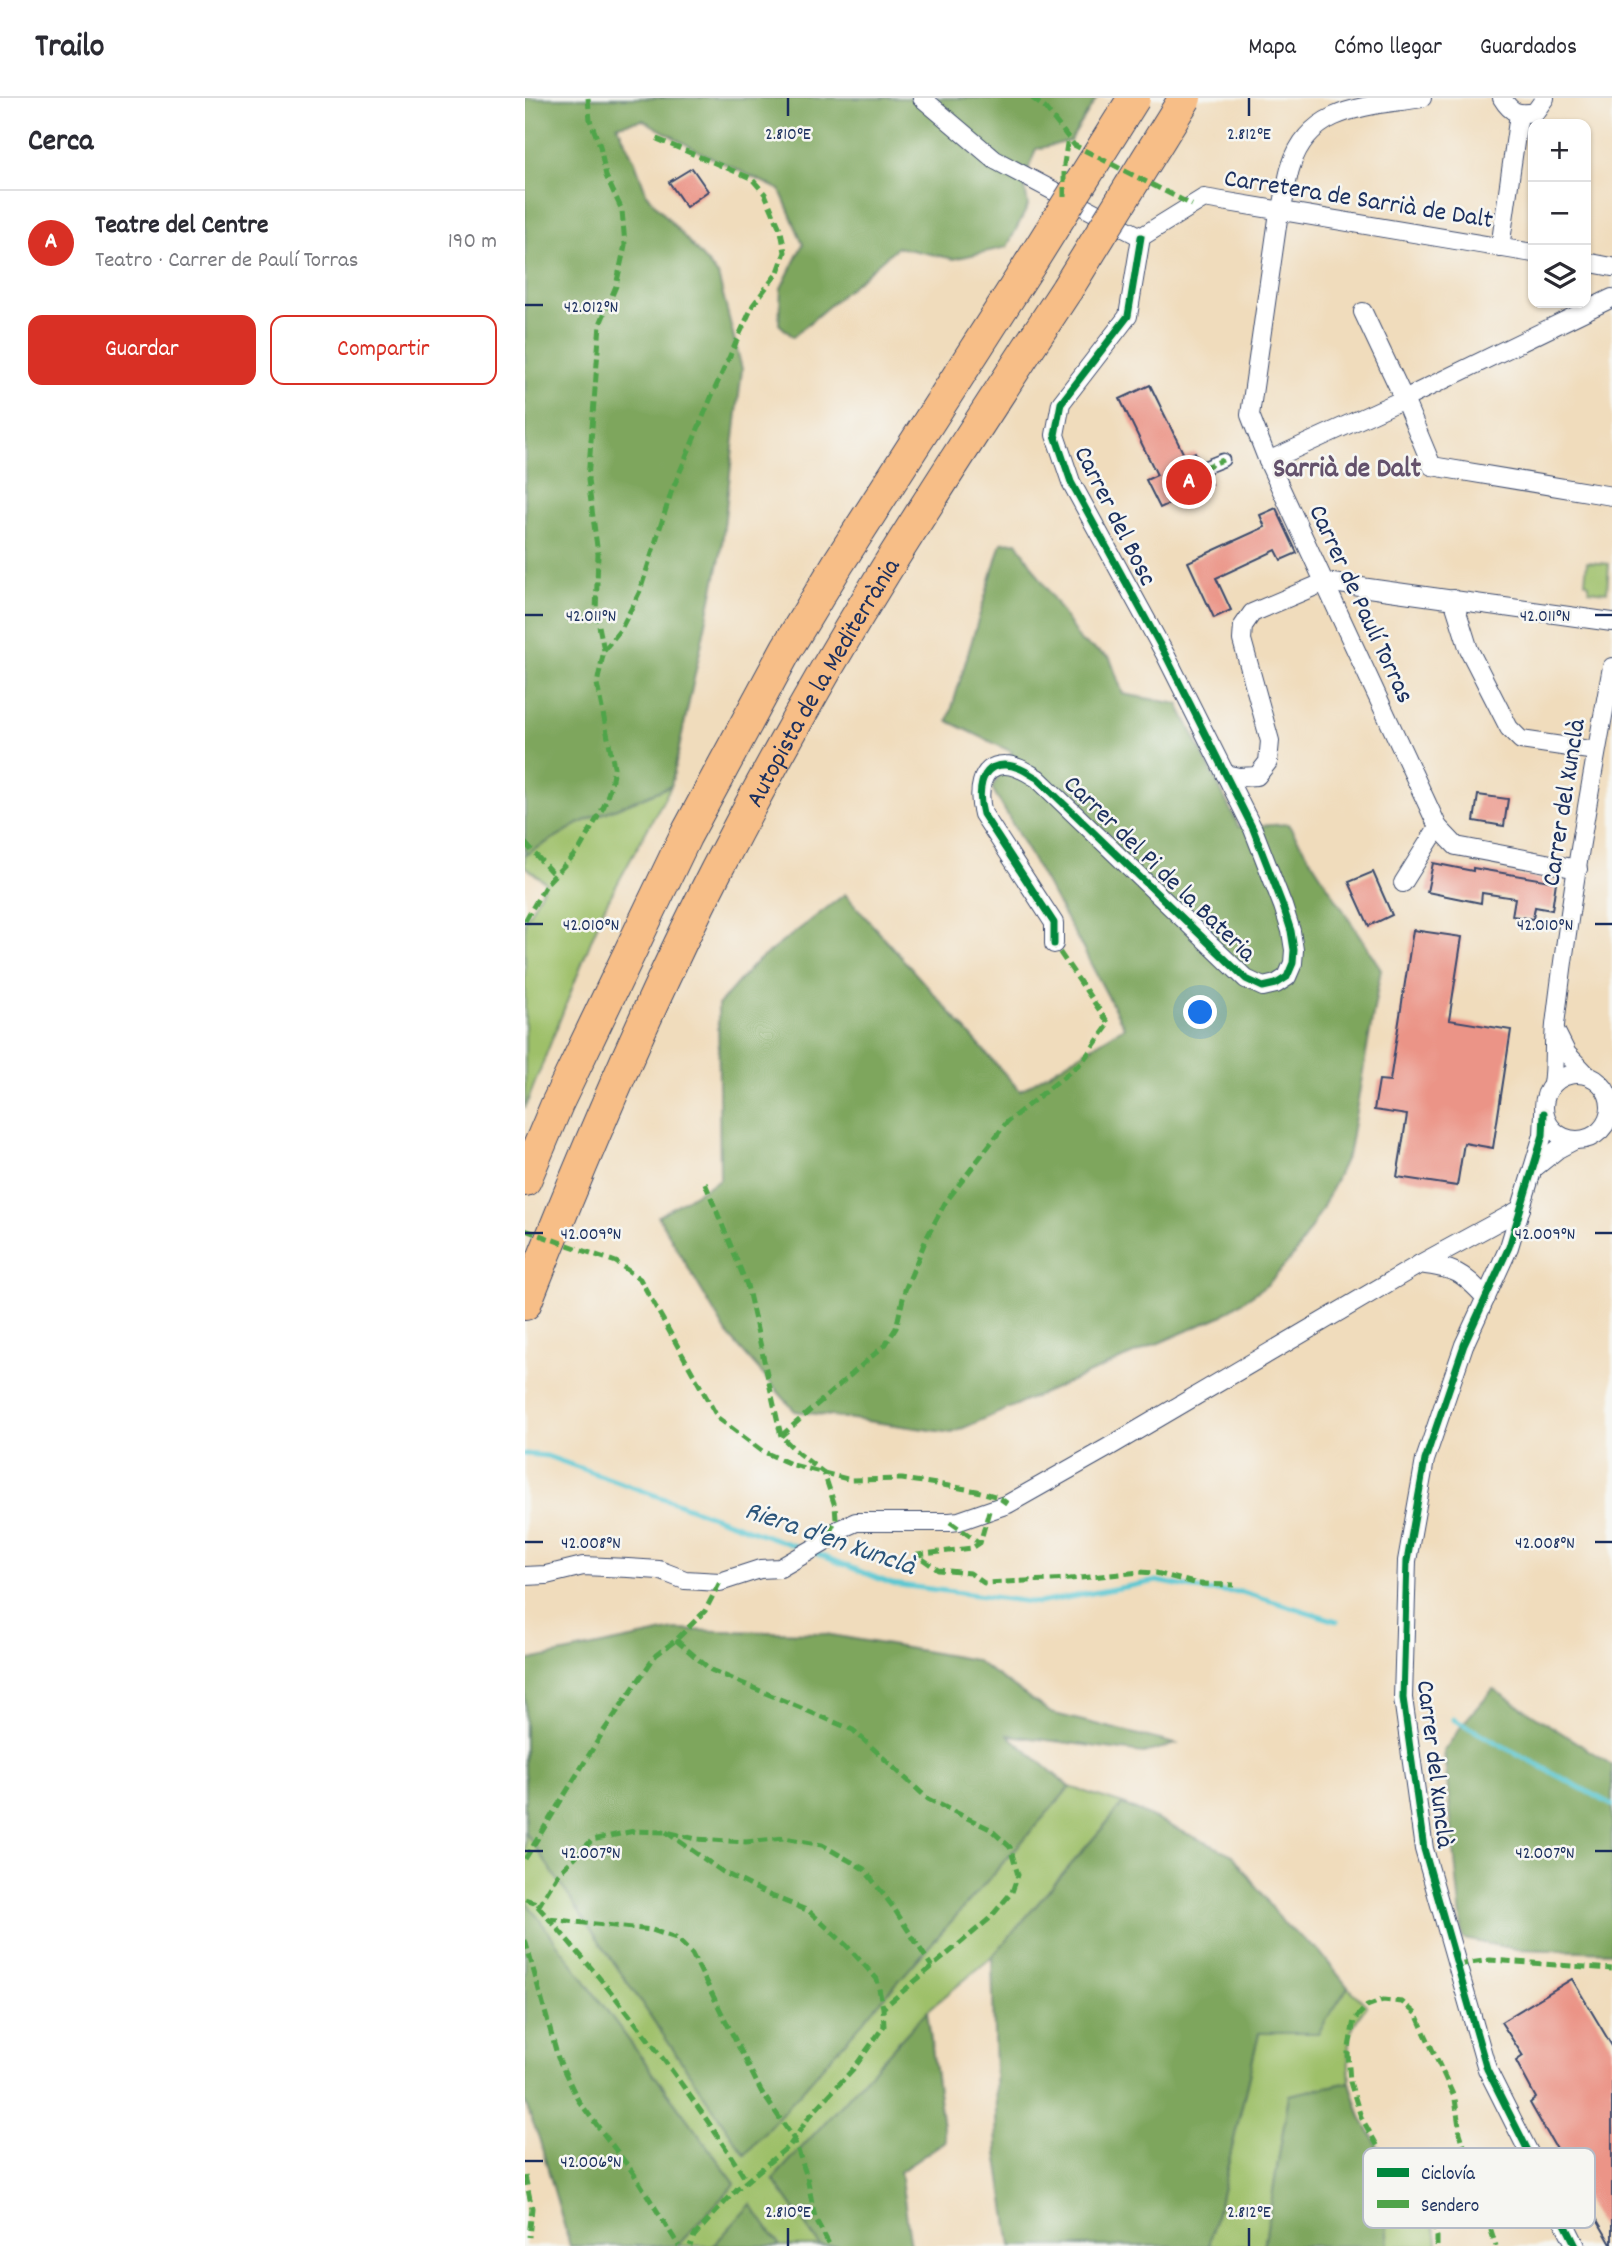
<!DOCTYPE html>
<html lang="es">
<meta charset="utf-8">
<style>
:root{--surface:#fff;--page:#f2f2f3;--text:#2b2b33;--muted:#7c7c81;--line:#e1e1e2;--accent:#d93025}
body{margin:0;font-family:Dekko,sans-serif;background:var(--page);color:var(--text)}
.controls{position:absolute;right:21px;top:21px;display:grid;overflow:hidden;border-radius:14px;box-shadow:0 2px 5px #0004}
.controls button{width:63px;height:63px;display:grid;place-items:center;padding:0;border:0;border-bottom:2px solid var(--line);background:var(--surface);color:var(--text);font:35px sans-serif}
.you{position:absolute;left:676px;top:915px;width:24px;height:24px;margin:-18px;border:5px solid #fff;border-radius:50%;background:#1a73e8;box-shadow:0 0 0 10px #1a73e833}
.badge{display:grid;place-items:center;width:46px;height:46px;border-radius:50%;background:var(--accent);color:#fff;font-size:23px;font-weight:700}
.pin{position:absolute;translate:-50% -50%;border:4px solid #fff;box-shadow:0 2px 7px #0006}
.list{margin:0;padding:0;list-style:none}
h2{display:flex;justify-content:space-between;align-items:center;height:91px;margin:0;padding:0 28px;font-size:30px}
h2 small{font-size:23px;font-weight:400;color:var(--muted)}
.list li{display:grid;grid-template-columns:46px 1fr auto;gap:21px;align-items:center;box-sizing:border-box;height:105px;padding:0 28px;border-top:2px solid var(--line)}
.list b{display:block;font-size:26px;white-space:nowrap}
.list p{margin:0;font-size:23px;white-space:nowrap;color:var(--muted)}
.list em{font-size:23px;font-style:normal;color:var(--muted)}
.actions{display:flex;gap:14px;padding:21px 28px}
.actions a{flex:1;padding:16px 0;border:2px solid var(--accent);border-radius:14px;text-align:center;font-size:24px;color:var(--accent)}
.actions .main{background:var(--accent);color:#fff}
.icon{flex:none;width:38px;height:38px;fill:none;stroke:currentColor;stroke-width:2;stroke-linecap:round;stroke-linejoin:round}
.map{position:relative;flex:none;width:1087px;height:2148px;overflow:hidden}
header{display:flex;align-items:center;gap:42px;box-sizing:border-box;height:98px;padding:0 35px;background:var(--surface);border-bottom:2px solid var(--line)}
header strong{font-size:33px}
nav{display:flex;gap:38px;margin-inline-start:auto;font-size:24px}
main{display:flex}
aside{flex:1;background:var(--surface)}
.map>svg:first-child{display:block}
.green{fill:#9ec069;stroke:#5c7864;stroke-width:2}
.forest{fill:#7ea65d;stroke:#4c6a5e;stroke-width:2}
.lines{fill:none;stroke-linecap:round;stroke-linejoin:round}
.stream{stroke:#5bc7d2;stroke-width:5}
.building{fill:#eb9487}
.pedestrian-casing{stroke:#3b496c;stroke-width:15}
.minor-casing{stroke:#3b496c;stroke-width:20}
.motorway-casing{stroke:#3b496c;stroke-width:34}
.pedestrian{stroke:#fff;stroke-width:12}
.minor{stroke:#fff;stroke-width:18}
.motorway{stroke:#f7be87;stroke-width:32}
.motorway-bridge-casing{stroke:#3b496c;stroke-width:34;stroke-linecap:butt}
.motorway-bridge{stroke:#f7be87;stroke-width:32}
.quiet{stroke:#4fa44a;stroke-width:5;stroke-dasharray:10 5;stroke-linecap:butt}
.cycleway-casing{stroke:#f6f6f2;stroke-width:11}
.cycleway{stroke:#00873e;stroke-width:7}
.ticks{fill:none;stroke:#1b2f5e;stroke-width:2.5}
.labels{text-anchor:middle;stroke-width:5;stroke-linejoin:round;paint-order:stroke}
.street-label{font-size:26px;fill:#1b2f5e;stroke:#f6f6f2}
.neighbourhood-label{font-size:28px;font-weight:bold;fill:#64526c;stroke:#f6f6f2}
.water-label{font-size:28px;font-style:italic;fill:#2b557b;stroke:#f6f6f2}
.key{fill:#f6f6f2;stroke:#b4bac6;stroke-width:2}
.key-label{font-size:19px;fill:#1b2f5e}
.ticks-label{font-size:18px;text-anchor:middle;fill:#1b2f5e;stroke:#f6f6f2;stroke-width:5;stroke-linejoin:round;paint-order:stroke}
</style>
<header>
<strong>Trailo</strong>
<nav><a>Mapa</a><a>Cómo llegar</a><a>Guardados</a></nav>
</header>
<main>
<aside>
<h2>Cerca<small></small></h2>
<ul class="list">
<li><span class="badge">A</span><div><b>Teatre del Centre</b><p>Teatro · Carrer de Paulí Torras</p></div><em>190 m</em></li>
</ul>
<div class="actions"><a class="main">Guardar</a><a>Compartir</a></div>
</aside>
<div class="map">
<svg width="1087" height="2148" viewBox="0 0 1087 2148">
<rect width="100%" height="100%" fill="#f6f6f2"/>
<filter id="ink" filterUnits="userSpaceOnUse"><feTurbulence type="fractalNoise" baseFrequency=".0143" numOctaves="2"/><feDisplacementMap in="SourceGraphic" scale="14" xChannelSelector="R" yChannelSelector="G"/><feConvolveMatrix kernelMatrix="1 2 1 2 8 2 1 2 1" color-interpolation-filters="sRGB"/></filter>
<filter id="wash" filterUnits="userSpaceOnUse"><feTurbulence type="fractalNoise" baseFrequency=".00686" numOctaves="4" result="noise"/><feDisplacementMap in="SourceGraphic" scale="28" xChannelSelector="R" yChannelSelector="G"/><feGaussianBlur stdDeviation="1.57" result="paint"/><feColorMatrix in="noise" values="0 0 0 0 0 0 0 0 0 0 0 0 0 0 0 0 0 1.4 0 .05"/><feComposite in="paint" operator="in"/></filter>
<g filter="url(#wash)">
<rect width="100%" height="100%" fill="#f0dcbc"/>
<g class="green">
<polygon points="1062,464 1084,466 1082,494 1064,492 1064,486 1060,484"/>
<polygon points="146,688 79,810 0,1010 0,823 21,785 0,768 0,757 57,724"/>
<polygon points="545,1689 598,1706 467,1859 402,1913 248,2081 295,2148 255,2148 226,2107 188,2148 152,2148 210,2086 0,1802 0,1734 220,2056"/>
<path d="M 823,1889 L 842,1908 C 819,1934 823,1952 825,1984 L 764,1997 L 739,2148 L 684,2148 L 734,1935 L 793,1935 Z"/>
<path d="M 855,2052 C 860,2061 864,2070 869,2077 C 888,2102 912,2113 912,2148 L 863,2148 Z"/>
</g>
<g class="forest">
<polygon points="0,0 572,0 545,43 511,51 499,83 503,108 482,149 429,161 372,149 268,239 254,226 256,190 278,146 255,92 175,54 118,22 92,27 110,64 122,97 193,177 217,271 196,455 146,688 57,724 0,757"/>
<polygon points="492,444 556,544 585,560 598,596 653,606 714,729 763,726 856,871 824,1053 796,1113 770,1156 742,1187 696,1218 427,1335 270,1313 202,1236 133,1118 195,1081 193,907 230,865 320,796 495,993 599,929 557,849 467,690 487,654 423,623 476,445"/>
<polygon points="149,1532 295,1535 450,1562 526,1615 651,1646 619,1655 483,1637 545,1689 220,2057 0,1734 0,1563"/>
<polygon points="968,1591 1087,1667 1087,1854 991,1851 938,1841 919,1653 940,1623"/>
<polygon points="598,1706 708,1757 760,1827 794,1853 823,1889 793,1935 734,1935 684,2148 486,2148 472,2055 467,1859"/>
<polygon points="0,1802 210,2086 152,2148 45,2148 14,2040 0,2004"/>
<polygon points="402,1913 420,2043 375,2074 386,2148 295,2148 248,2081"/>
<polygon points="825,1984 836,2019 855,2052 863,2148 739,2148 764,1997"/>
<polygon points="226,2106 255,2148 188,2148"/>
</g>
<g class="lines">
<g class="stream">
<polyline points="0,1356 22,1358 278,1451"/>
<polyline points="290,1455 367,1486 513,1505 632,1483 683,1493 717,1494 812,1523"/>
<polyline points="928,1621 1087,1707"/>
</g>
</g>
<g id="blocks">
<g class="building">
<polygon points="167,70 183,93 161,109 144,84"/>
<polygon points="625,287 660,359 670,354 674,362 670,368 670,374 676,378 682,378 686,386 635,410 621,382 632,377 595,301"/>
<polygon points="751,410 772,455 756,462 751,452 691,480 706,512 689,520 663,464 740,429 735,417"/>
<polygon points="953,697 983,701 979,728 949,723"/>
<polygon points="908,765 948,773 948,770 1031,784 1027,812 1010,809 1008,821 987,818 990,800 957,795 956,805 902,794"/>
<polygon points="848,774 867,817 844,828 824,784"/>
<polygon points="888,832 937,839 924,922 986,932 968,1050 939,1045 932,1088 872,1079 882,1017 849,1012 854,982 865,983"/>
<polygon points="1047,1881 1087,1948 1087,2148 1005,2005 1011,2000 991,1963 998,1958 976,1924"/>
</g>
</g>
</g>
<g filter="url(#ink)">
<use href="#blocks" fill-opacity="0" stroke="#3b496c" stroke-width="2"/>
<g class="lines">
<defs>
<polyline id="pedestrian" points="678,370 698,362"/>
<g id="minor">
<polyline points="397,0 470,62 616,139 679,100 1008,155"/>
<path d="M 897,0 C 843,9 785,7 766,68 C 760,85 761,104 753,121 L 725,317 L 743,363 L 913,729 L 931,748 L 1053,771"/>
<path d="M 977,0 C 986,15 993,17 1010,14 L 1020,0"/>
<polyline points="975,150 994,16"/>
<polyline points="1061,164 1087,169"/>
<polyline points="838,214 879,301 907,368 1087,398"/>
<polyline points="743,363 879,301 1087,200"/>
<polyline points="800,484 1087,524"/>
<polyline points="928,501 944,552 984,630 996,642 1071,653"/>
<polyline points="700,676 714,679 732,678 743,664 745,643 717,542 718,528 727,515 800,484"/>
<polyline points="878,785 913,729"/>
<path d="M 529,846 L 529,825 L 458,716 C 453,698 453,666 480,667 C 492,667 503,675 512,680 L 721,881 L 738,889 L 751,886 L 762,879 L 768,865 L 769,852 L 766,833 L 758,808 L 728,731 L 640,556 L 546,384 L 530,337 L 536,305 L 603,218 L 616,139"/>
<polyline points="1031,934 1042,956 1062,977"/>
<circle cx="1052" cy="1009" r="33"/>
<path d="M 1027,986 C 1030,966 1028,947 1030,927 C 1044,807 1065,688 1087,569"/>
<polyline points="1019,1015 1018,1037 984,1149 939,1247 900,1362 882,1463 878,1600 899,1751 962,1971 1051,2148"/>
<polyline points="1008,1071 1033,1051 1050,1042"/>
<path d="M 895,1166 C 931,1171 936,1173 961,1200"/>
<polyline points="0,1478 21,1477 58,1468 103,1470 134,1472 160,1482 195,1484 235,1471 255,1470 300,1444 313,1432 331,1424 425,1424 434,1423 483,1406 582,1350 895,1166 996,1111"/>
</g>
<g id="motorway">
<polyline points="0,1082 32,1006 160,739 262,550 314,464 505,166"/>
<path id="s1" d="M 0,1206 C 58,1059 120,912 192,771 C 244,670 300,570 360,473 C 419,378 481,284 542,191"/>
</g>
</defs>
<use href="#pedestrian" class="pedestrian-casing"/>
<use href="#minor" class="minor-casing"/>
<use href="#motorway" class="motorway-casing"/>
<use href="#pedestrian" class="pedestrian"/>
<use href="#minor" class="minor"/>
<use href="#motorway" class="motorway"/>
<defs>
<g id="motorway-bridge">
<polyline points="505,166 609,0"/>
<polyline points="542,191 660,0"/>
</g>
</defs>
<use href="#motorway-bridge" class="motorway-bridge-casing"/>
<use href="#motorway-bridge" class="motorway-bridge"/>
<g class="quiet">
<polyline points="63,0 65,22 75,48 81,78 97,112 100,147 91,188 75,226 63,382 73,456 71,514 79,552"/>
<polyline points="507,0 520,10 549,47 667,107"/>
<polyline points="539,99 539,66 543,39"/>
<polyline points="678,370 698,362"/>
<polyline points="0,745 29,777"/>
<polyline points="0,823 22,785 54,752 79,708 86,687 89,669 72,586 79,552 96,531 115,493 146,395 188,295 228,207 253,174 260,154 256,133 240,96 226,80 132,41"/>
<polyline points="180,1085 222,1187 256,1338 273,1355 299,1375 310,1408 311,1421 300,1444"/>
<polyline points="0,1132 91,1164 115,1181 193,1320 237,1353 268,1367 326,1382 377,1381 418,1387 452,1393 473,1399 483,1406"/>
<polyline points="256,1338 361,1246 371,1230 380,1192 402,1139 420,1105 482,1024 557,964 584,926 529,846"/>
<polyline points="464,1413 455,1445 447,1450 392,1457 413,1472 445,1475 459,1485 545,1481 615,1474 631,1475 673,1486 709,1487"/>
<polyline points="425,1424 455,1445"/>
<polyline points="151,1542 186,1572 328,1632 403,1701 465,1731 485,1749 493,1777 487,1794 464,1821 358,1910"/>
<polyline points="141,1734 198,1774 244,1797 284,1813 321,1847 352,1881 358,1910 359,1928 329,1970 284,2019 265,2047 212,2091 169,2138 165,2148"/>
<polyline points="0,1761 78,1634 131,1557 151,1542 180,1513 195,1484"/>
<path d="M 0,1801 L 9,1804 C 87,1891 160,1984 221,2082"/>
<polyline points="13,1809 33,1776 67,1742 109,1733 141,1734 171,1741 221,1744 259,1740 297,1747 339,1771 368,1809 407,1869"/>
<polyline points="23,1821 127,1832 151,1840 167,1856 236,1993 269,2041 282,2079 290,2120 305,2148"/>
<polyline points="0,1842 33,1960 53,2002 109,2076 154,2148"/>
<polyline points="932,1867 965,1862 1087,1871"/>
<polyline points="0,2078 7,2110 4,2139"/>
<polyline points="912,2148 912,2139 906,2118 869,2077 836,2019 825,1984 823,1955 829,1922 842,1908 858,1902 877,1904 891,1916 930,2001 935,2035 971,2148"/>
</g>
<defs>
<g id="cycleway">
<path d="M 529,846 L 529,825 L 458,716 C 453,698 453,666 480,667 C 492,667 503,675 512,680 L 721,881 L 738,889 L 751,886 L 762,879 L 768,865 L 769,852 L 766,833 L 758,808 L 728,731 L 640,556 L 546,384 L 530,337 L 536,305 L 603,218 L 616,139"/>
<polyline points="1019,1015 1018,1037 984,1149 939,1247 900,1362 882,1463 878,1600 899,1751 962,1971 1051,2148"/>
</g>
</defs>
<use href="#cycleway" class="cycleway-casing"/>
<use href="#cycleway" class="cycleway"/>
</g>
</g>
<path class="ticks" d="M 263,0 L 263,18M 724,0 L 724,18M 0,207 L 18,207M 0,517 L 18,517M 1070,517 L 1087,517M 0,826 L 18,826M 1070,826 L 1087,826M 0,1135 L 18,1135M 1070,1135 L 1087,1135M 0,1444 L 18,1444M 1070,1444 L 1087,1444M 0,1753 L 18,1753M 1070,1753 L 1087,1753M 0,2063 L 18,2063M 263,2130 L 263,2148M 724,2130 L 724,2148"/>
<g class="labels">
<g class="street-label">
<text transform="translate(834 99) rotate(9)" y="9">Carretera de Sarrià de Dalt</text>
<text transform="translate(592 417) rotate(63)" y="9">Carrer del Bosc</text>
<text transform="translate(838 505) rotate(65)" y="9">Carrer de Paulí Torras</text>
<text dy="9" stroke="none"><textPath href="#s1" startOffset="690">Autopista de la Mediterrània</textPath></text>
<text transform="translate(1037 704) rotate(-81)" y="9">Carrer del Xunclà</text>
<text transform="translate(636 769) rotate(44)" y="9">Carrer del Pi de la Bateria</text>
<text transform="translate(912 1666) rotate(83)" y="9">Carrer del Xunclà</text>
</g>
<g class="neighbourhood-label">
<text x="822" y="378">Sarrià de Dalt</text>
</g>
<g class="water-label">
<text transform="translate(306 1438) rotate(19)" y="10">Riera d'en Xunclà</text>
</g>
</g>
<rect x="838" y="2050" width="232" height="80" rx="10" class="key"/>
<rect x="852" y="2070" width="32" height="9" fill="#00873e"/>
<rect x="852" y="2102" width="32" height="8" fill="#4fa44a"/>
<g class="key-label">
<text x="896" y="2081">Ciclovía</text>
<text x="896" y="2113">Sendero</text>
</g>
<g class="ticks-label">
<text x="263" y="41">2.810°E</text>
<text x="724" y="41">2.812°E</text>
<text x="66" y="214">42.012°N</text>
<text x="66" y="523">42.011°N</text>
<text x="1020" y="523">42.011°N</text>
<text x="66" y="832">42.010°N</text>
<text x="1020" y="832">42.010°N</text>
<text x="66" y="1141">42.009°N</text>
<text x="1020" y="1141">42.009°N</text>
<text x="66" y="1450">42.008°N</text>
<text x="1020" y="1450">42.008°N</text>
<text x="66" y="1760">42.007°N</text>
<text x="1020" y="1760">42.007°N</text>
<text x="66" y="2069">42.006°N</text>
<text x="263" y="2119">2.810°E</text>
<text x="724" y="2119">2.812°E</text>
</g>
</svg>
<div class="controls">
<button>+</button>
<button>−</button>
<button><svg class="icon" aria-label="layers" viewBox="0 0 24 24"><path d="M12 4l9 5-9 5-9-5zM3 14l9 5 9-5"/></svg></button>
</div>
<div class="you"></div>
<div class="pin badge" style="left:664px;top:384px">A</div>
</div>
</main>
